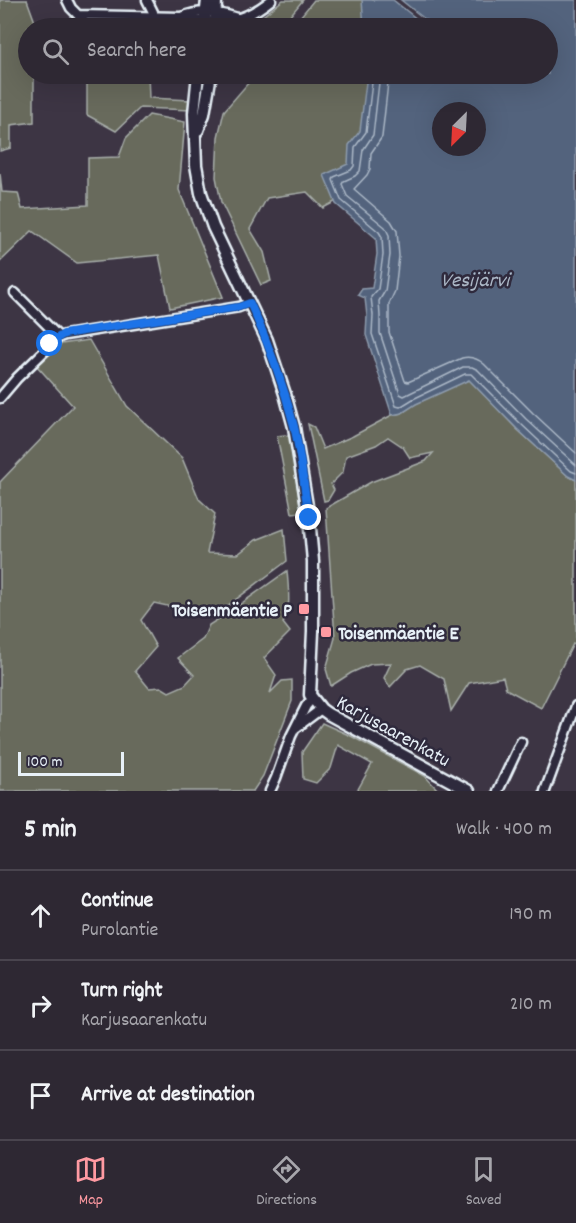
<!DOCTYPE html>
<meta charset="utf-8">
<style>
:root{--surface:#2e2833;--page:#36303b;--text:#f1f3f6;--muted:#a7a6ac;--line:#49444e;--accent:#ff9aa2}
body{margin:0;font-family:Dekko,sans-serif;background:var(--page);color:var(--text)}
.compass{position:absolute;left:432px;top:102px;width:54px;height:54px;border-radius:50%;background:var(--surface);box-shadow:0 6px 24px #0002;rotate:204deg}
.scale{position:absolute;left:18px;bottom:15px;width:106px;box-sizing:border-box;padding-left:6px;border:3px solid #e8f1f8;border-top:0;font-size:16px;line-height:21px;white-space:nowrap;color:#e8f1f8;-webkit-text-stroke:4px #2f2a3d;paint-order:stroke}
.stop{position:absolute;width:18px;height:18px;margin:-14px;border:4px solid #1a73e8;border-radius:50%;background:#fff}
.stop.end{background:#1a73e8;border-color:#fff;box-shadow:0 2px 6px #0008}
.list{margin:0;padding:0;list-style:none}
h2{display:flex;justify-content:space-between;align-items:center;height:78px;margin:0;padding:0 24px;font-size:26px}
h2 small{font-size:20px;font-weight:400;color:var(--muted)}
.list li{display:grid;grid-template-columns:39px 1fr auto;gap:18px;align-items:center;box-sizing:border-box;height:90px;padding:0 24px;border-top:2px solid var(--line)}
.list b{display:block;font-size:22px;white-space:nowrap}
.list p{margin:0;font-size:20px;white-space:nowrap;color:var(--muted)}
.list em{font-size:20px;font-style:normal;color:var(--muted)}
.icon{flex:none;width:33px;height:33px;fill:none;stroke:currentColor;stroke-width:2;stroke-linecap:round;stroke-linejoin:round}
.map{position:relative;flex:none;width:576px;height:791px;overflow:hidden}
.search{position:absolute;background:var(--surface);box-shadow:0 6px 24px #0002;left:18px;right:18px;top:18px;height:66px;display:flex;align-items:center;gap:15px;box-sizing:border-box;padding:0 21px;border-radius:33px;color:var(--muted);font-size:22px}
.sheet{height:348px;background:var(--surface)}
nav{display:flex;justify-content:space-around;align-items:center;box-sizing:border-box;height:84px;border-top:2px solid var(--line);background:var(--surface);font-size:16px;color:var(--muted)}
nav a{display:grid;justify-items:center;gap:3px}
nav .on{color:var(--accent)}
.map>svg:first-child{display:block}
.green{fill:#676a5c;stroke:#a8aeaa;stroke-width:1.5}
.water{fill:#52637d;stroke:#8e9cae;stroke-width:1.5;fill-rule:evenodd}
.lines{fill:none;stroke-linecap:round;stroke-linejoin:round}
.shore{stroke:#acb8c7;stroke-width:1.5}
.minor-casing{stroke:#e8f1f8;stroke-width:13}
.tertiary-casing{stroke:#e8f1f8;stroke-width:15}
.minor{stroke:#2f2a3d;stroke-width:8}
.tertiary{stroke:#2f2a3d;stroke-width:10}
.route{stroke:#1a73e8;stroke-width:8}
.poi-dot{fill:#ff9aa2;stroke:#2f2a3d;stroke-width:2}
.labels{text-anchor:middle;stroke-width:5;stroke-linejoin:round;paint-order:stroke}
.poi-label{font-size:20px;font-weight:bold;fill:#e8f1f8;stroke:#2f2a3d;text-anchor:end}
.street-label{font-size:20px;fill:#e8f1f8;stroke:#2f2a3d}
.water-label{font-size:21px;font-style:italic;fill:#acb8c7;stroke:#2f2a3d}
</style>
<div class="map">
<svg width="576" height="791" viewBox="0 0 576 791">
<rect width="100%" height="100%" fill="#3d3544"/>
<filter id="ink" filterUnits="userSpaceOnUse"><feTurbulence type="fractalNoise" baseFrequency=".0167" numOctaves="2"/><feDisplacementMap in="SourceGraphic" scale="12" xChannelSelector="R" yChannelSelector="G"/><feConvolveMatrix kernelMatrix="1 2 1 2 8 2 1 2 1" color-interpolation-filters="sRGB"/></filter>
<g filter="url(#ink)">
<g class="green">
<polygon points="0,0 27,0 35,22 35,28 28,28 28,74 34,74 34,122 11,125 11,148 0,151"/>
<polygon points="283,0 303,0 280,28 248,28"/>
<polygon points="314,0 376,0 408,28 291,28"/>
<polygon points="87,74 148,74 149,98 191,100 191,110 140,108 116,131 87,115"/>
<polygon points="256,74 399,74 441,147 323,208 307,192 267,198 250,229 264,252 271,281 261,285 221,202 216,177 218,137 224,111"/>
<polygon points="149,115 185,122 179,190 223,297 170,308 159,255 77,263 32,231 0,262 0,173 2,192 18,193 22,209 88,205 88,158 119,157 126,138"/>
<path d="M 89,340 L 127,406 L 182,458 L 199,499 L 215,514 L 207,553 L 238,554 L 256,540 L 284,529 L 287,561 L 223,609 L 208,615 L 154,603 L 141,620 L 156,647 L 135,671 L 149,688 L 161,687 L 169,692 L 185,685 L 194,675 L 178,658 L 203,639 L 209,625 L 225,615 L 287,571 C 288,584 292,612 283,623 L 290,632 L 264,658 L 276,675 L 270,693 L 282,681 L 292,680 L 292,701 L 263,776 L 253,791 L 0,791 L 0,482 L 73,406 L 37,366 L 61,344 Z"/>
<polygon points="469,379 517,429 568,476 576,480 576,645 573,644 541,708 506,689 503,677 469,683 451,711 444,679 420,665 407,669 390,687 384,678 391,663 371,664 351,673 331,686 326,669 335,638 326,508 371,482 426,461 433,453 410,458 403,447 388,437 376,445 346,456 343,472 331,484 334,490 328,500 324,501 308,424 314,427 323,449 353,436 392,415 402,413 415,404"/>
<polygon points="285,435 290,437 301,512 292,513 277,436"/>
<polygon points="322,723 351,736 425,776 437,789 435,791 357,791 372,764 338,745 331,768 316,783 303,779 302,752"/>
</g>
<g class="water">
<polygon points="362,0 393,0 428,28 364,28"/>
<path d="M 401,0 L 576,0 L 576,480 L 568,476 L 517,429 L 469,380 L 416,404 L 402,413 L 392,415 L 366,335 L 367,316 L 365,298 L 358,295 L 362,289 L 372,288 L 377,254 L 376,238 L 336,204 L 324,175 L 348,164 L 349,145 L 360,131 L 367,74 L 548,74 L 548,28 L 436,28 ZM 441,111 L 477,111 L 477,147 L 441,147 Z"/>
</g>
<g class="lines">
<g class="shore">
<polyline points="373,74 366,132 355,147 354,166 351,170 334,177 333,180 341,200 379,232 382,237 383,255 378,289 371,297 373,315 372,334 396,406 400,407 413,399 465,374 471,374 521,424 571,471 576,473"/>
<polyline points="380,74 373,135 363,150 360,171 355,176 344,181 342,184 347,196 385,227 389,235 390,255 385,291 379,301 380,316 380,333 400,394 404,396 463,367 472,367 478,370 526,419 576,465"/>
<path d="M 389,74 L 382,137 L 371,153 L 370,169 L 367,175 L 354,189 L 391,221 L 397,231 L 399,256 L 395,291 L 389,304 L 389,332 L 405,381 L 408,382 L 462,358 C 470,356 477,358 484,364 L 533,413 L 576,453"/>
</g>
<defs>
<g id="minor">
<path d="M 67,0 L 71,8 L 78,15 L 182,17 C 189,20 197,20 205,21 C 233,23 250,17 271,0"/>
<polyline points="147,0 153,12 153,17"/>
<path d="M 182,17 C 200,9 219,12 237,18"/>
<polyline points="15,293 59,337"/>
<polyline points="0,398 17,378 59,337 65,335 239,307 250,303"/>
<polyline points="297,727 321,709"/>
<polyline points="270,791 276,778 291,736 306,706 312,699"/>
<polyline points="498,791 521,742"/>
<polyline points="545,791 576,706"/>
</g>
<g id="tertiary">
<polyline points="204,28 207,0"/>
<polyline points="215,28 216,0"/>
<polyline points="198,74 194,113 196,165 201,193 213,227 267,340 285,394 294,427 309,518 313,561 313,631 310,695 321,709 328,714 469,791"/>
<polyline points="198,130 204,114 211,74"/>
</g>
</defs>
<use href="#minor" class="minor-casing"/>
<use href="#tertiary" class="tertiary-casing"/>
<use href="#minor" class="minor"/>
<use href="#tertiary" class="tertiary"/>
</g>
</g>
<g class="lines" filter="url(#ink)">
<path class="route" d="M 50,344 L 59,337 L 64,334 L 239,307 L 250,303 C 268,342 283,383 294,426 C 301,456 304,487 309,518"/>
</g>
<g class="poi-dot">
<rect x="298" y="603" width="12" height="12" rx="3"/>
<rect x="320" y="626" width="12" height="12" rx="3"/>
</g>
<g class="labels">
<g class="poi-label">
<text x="292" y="616">Toisenmäentie P</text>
<text x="338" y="639" text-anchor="start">Toisenmäentie E</text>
</g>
<g class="street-label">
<text transform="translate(394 730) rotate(29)" y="7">Karjusaarenkatu</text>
</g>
<g class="water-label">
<text x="475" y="286">Vesijärvi</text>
</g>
</g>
</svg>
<svg class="compass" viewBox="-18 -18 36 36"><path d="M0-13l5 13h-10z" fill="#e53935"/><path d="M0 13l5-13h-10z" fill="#a7a6ac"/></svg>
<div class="scale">100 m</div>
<div class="stop" style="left:50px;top:344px"></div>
<div class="stop end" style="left:309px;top:518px"></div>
<div class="search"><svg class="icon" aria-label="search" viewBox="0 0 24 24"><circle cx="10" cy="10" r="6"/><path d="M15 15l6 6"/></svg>Search here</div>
</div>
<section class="sheet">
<h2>5 min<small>Walk · 400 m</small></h2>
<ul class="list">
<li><svg class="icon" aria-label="ahead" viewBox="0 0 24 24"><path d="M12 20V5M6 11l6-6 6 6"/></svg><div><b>Continue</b><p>Purolantie</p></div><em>190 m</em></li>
<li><svg class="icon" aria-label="right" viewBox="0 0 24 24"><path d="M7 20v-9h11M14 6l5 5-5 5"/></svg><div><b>Turn right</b><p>Karjusaarenkatu</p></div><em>210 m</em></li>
<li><svg class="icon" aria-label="arrive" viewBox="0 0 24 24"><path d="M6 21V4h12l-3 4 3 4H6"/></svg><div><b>Arrive at destination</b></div></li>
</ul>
</section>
<nav>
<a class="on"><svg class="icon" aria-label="map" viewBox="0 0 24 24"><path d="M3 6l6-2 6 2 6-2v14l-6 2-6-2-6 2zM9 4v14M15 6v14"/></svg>Map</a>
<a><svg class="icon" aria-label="directions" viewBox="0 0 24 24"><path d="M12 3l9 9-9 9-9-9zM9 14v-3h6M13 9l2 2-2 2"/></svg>Directions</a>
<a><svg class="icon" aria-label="saved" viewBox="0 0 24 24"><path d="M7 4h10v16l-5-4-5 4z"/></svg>Saved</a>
</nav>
